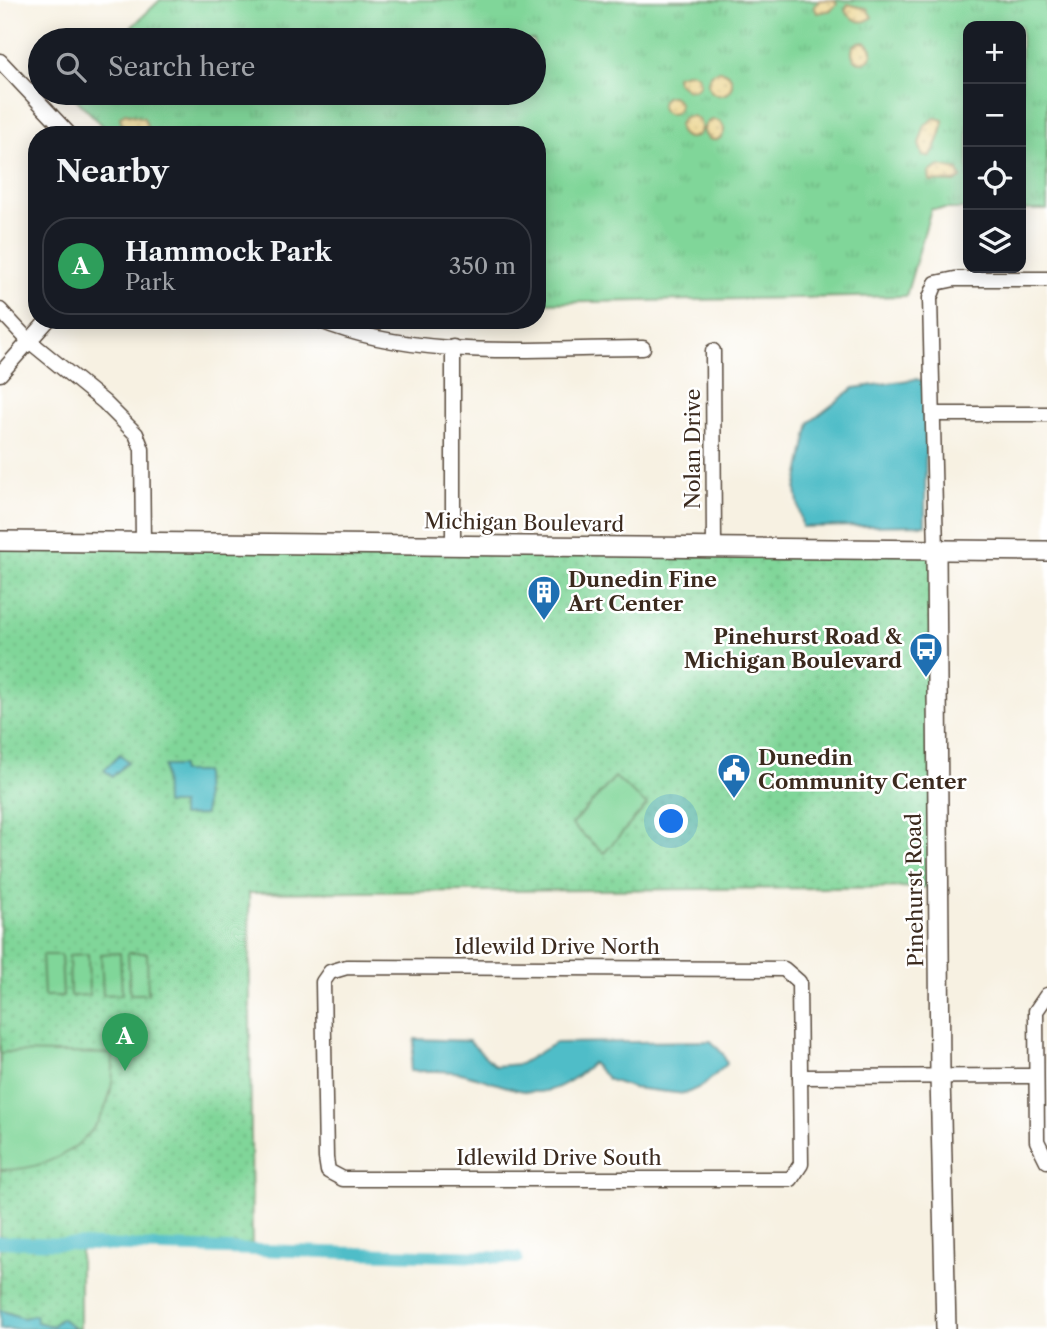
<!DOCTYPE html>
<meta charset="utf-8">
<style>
:root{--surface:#171b24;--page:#20242c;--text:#f1f3f6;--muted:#9ea1a6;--line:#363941;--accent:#b45309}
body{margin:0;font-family:"Libre Caslon Text",serif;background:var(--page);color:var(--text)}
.controls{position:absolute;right:21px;top:21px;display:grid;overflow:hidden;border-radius:14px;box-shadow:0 4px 18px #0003}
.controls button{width:63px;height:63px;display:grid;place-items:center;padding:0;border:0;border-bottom:2px solid var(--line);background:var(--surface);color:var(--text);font:35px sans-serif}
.you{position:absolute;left:672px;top:822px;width:24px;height:24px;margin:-18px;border:5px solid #fff;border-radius:50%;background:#1a73e8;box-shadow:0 0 0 10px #1a73e833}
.badge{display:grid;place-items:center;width:46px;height:46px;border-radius:50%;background:var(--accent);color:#fff;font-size:23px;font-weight:700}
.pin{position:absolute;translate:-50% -58px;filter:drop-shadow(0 2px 4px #0008)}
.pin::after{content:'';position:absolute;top:37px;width:24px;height:21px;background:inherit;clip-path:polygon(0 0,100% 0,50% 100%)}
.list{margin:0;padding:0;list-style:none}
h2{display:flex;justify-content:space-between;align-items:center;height:91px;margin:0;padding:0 28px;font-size:30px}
h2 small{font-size:23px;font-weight:400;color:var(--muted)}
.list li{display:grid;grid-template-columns:46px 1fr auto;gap:21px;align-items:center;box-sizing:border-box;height:98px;margin:0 14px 14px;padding:0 14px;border:2px solid var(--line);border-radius:28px}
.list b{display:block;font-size:26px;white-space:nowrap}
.list p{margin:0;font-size:23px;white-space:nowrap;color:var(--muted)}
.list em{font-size:23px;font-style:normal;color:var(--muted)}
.icon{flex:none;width:38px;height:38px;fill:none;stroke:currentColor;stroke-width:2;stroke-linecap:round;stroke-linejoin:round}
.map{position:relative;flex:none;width:1047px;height:1329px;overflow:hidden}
.search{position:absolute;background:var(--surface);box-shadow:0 4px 18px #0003;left:28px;top:28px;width:518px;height:77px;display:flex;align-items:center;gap:18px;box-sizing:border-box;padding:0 24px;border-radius:38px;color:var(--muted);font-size:26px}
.panel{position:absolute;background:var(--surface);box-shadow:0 4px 18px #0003;left:28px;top:126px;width:518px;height:203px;border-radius:28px}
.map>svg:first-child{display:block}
.grass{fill:url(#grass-tufts);stroke:#5e805c;stroke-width:2}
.sand{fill:url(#sand-dots);stroke:#94825e;stroke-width:2}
.park{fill:url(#park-dots);stroke:#5e805c;stroke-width:2}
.garden{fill:#80d699;stroke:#5e805c;stroke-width:2}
.water{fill:#50bdc8;stroke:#467473;stroke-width:2}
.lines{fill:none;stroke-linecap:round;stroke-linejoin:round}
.canal{stroke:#50bdc8;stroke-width:12}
.street-casing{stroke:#57483b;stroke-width:17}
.secondary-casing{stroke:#57483b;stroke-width:22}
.street{stroke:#fff;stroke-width:14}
.secondary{stroke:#fff;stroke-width:19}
.labels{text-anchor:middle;stroke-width:5;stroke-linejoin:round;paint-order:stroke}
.street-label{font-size:21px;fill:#3b2a1e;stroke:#fff}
.poi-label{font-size:21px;font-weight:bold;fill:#3b2a1e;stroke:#fff;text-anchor:start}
</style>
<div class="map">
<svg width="1047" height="1329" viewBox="0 0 1047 1329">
<defs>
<pattern id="grass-tufts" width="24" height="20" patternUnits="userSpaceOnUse" patternTransform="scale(1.75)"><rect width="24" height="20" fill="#80d699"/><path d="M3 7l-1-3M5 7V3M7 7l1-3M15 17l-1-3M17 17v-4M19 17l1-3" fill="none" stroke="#70b883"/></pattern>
<pattern id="sand-dots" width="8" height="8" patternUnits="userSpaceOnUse" patternTransform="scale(1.75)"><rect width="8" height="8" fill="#eeda9e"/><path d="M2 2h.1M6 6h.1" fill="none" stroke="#cdbb88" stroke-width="1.8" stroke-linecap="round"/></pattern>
<pattern id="park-dots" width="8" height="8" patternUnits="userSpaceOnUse" patternTransform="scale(1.75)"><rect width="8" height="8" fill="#80d699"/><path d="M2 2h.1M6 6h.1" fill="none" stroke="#70b883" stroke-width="1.8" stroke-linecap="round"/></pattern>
</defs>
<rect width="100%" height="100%" fill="#fff"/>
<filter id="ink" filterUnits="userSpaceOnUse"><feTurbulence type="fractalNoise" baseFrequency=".0143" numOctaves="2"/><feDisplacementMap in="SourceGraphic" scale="14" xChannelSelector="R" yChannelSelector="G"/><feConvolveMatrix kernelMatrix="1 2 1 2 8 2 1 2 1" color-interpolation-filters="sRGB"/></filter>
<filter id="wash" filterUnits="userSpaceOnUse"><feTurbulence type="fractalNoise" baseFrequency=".00686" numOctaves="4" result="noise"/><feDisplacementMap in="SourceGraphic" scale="28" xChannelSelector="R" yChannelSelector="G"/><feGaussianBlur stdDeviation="1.57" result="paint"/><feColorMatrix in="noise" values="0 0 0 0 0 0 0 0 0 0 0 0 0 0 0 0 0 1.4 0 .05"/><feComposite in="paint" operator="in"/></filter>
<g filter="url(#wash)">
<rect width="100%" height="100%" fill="#f7f1e2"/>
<polygon class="grass" points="160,0 1047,0 1047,210 1021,210 1021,26 968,26 968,209 931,209 906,296 537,303 537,135 112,135 70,93 534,93 534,40 118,40"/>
<g class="sand">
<polygon points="820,0 834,0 837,4 831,10 817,13 814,6"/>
<path d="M 848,4 L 867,9 L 872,17 C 863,26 852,20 845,11 Z"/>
<circle cx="862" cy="52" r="10"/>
<circle cx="720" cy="83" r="12"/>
<polygon points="691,72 698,76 700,84 696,89 688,90 677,82 676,76"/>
<circle cx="670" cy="105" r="9"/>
<polygon points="125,113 144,118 147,126 144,135 122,125 120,117"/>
<circle cx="690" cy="127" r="11"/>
<path d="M 935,118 L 943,120 C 944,128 936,149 930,156 L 923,156 L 919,144 L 925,125 Z"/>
<circle cx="714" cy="130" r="10"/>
<polygon points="940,166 958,170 961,178 955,182 930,181 929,172"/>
</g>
<polygon class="park" points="0,545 936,551 938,887 249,893 252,1253 80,1249 80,1329 0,1329"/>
<g class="garden">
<polygon points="615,777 647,805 604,853 572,825"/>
<polygon points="120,953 122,994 103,995 101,954"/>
<polygon points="128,953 147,953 148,994 130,994"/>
<polygon points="88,954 89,995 70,996 69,955"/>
<polygon points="42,955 61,955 63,996 44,996"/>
<path d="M 5,1052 L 112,1054 C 121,1124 66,1171 0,1170 L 0,1055 Z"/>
</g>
<g class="water">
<polygon points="916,379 926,382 925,525 802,527 796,490 810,422 854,388"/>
<polygon points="120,754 128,762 112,777 104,770"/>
<polygon points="164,766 181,766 181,772 204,772 205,815 181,816 181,804 165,804"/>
<path d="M 415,1039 L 469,1041 L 495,1066 L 520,1064 L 555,1043 L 711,1041 L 723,1054 L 727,1064 L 704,1085 L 685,1094 L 633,1088 L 609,1080 L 592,1063 C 544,1110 520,1089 465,1074 C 449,1069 428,1072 410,1071 Z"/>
<polygon points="0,1310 23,1318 35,1315 37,1322 52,1326 61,1318 76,1329 0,1329"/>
</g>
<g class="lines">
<polyline class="canal" points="0,1242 517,1258"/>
</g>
</g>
<g filter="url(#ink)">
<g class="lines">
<defs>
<g id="street">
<polyline points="0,61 70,135"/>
<polyline points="0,310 28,340 104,402 136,434 142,449 143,542"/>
<path d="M 318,320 C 418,361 537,348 643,348"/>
<polyline points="453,347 453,545"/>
<polyline points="713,351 714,548"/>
<polyline points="0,374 48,320"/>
<polyline points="933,414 1047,414"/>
<polyline points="936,551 930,298 936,283 955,279 1047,279"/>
<polygon points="347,967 784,969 799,982 801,1164 791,1179 343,1179 328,1171 326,1158 323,982 330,972"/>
<polyline points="1047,995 1036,1011 1037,1141 1047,1161"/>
<polyline points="800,1077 1036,1076"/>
</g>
<g id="secondary">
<polyline points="0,541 1047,551"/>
<polyline points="936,551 940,1076 946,1329"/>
</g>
</defs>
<use href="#street" class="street-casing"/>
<use href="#secondary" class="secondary-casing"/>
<use href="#street" class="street"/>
<use href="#secondary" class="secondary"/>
</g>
</g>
<defs>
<symbol id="building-pin" viewBox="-11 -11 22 30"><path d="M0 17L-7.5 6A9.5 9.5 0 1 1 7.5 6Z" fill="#1f6fb2" stroke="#fff"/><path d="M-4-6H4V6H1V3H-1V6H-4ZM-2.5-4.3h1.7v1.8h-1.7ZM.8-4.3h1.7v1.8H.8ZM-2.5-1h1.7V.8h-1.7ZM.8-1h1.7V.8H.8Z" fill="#fff"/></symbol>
<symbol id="bus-pin" viewBox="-11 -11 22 30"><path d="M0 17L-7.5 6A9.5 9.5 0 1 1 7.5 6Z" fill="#1f6fb2" stroke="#fff"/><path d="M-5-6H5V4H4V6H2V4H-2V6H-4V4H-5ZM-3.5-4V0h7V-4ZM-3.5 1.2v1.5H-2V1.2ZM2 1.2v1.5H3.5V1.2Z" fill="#fff"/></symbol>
<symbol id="civic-pin" viewBox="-11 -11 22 30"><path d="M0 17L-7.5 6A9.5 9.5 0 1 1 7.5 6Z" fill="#1f6fb2" stroke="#fff"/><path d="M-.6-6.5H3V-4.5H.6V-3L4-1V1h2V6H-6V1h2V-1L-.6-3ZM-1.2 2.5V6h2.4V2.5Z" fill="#fff"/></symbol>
</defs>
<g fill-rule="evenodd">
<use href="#building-pin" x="525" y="573" width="38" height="52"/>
<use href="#bus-pin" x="907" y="630" width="38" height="52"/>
<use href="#civic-pin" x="715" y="751" width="38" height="52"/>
</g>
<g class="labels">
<g class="street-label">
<text transform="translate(693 449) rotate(-90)" y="7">Nolan Drive</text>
<text transform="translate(524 523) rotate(1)" y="7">Michigan Boulevard</text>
<text transform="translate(915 890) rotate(-91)" y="7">Pinehurst Road</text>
<text x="557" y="954">Idlewild Drive North</text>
<text x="559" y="1165">Idlewild Drive South</text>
</g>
<g class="poi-label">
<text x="568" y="587">Dunedin Fine<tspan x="568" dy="24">Art Center</tspan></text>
<text x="902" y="644" text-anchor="end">Pinehurst Road &amp;<tspan x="902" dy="24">Michigan Boulevard</tspan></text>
<text x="758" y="765">Dunedin<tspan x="758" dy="24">Community Center</tspan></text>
</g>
</g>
</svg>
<div class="controls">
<button>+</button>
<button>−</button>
<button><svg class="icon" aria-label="locate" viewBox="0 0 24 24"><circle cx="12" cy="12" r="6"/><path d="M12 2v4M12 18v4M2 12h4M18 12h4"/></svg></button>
<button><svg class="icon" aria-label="layers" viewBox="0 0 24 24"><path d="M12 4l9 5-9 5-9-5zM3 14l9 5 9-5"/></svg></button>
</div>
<div class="you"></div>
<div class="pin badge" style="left:125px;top:1071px;background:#2e9e5b">A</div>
<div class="search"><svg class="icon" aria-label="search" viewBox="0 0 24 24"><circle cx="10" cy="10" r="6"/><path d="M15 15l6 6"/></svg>Search here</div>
<section class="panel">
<h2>Nearby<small></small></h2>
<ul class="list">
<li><span class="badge" style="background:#2e9e5b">A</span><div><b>Hammock Park</b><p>Park</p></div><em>350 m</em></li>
</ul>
</section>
</div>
